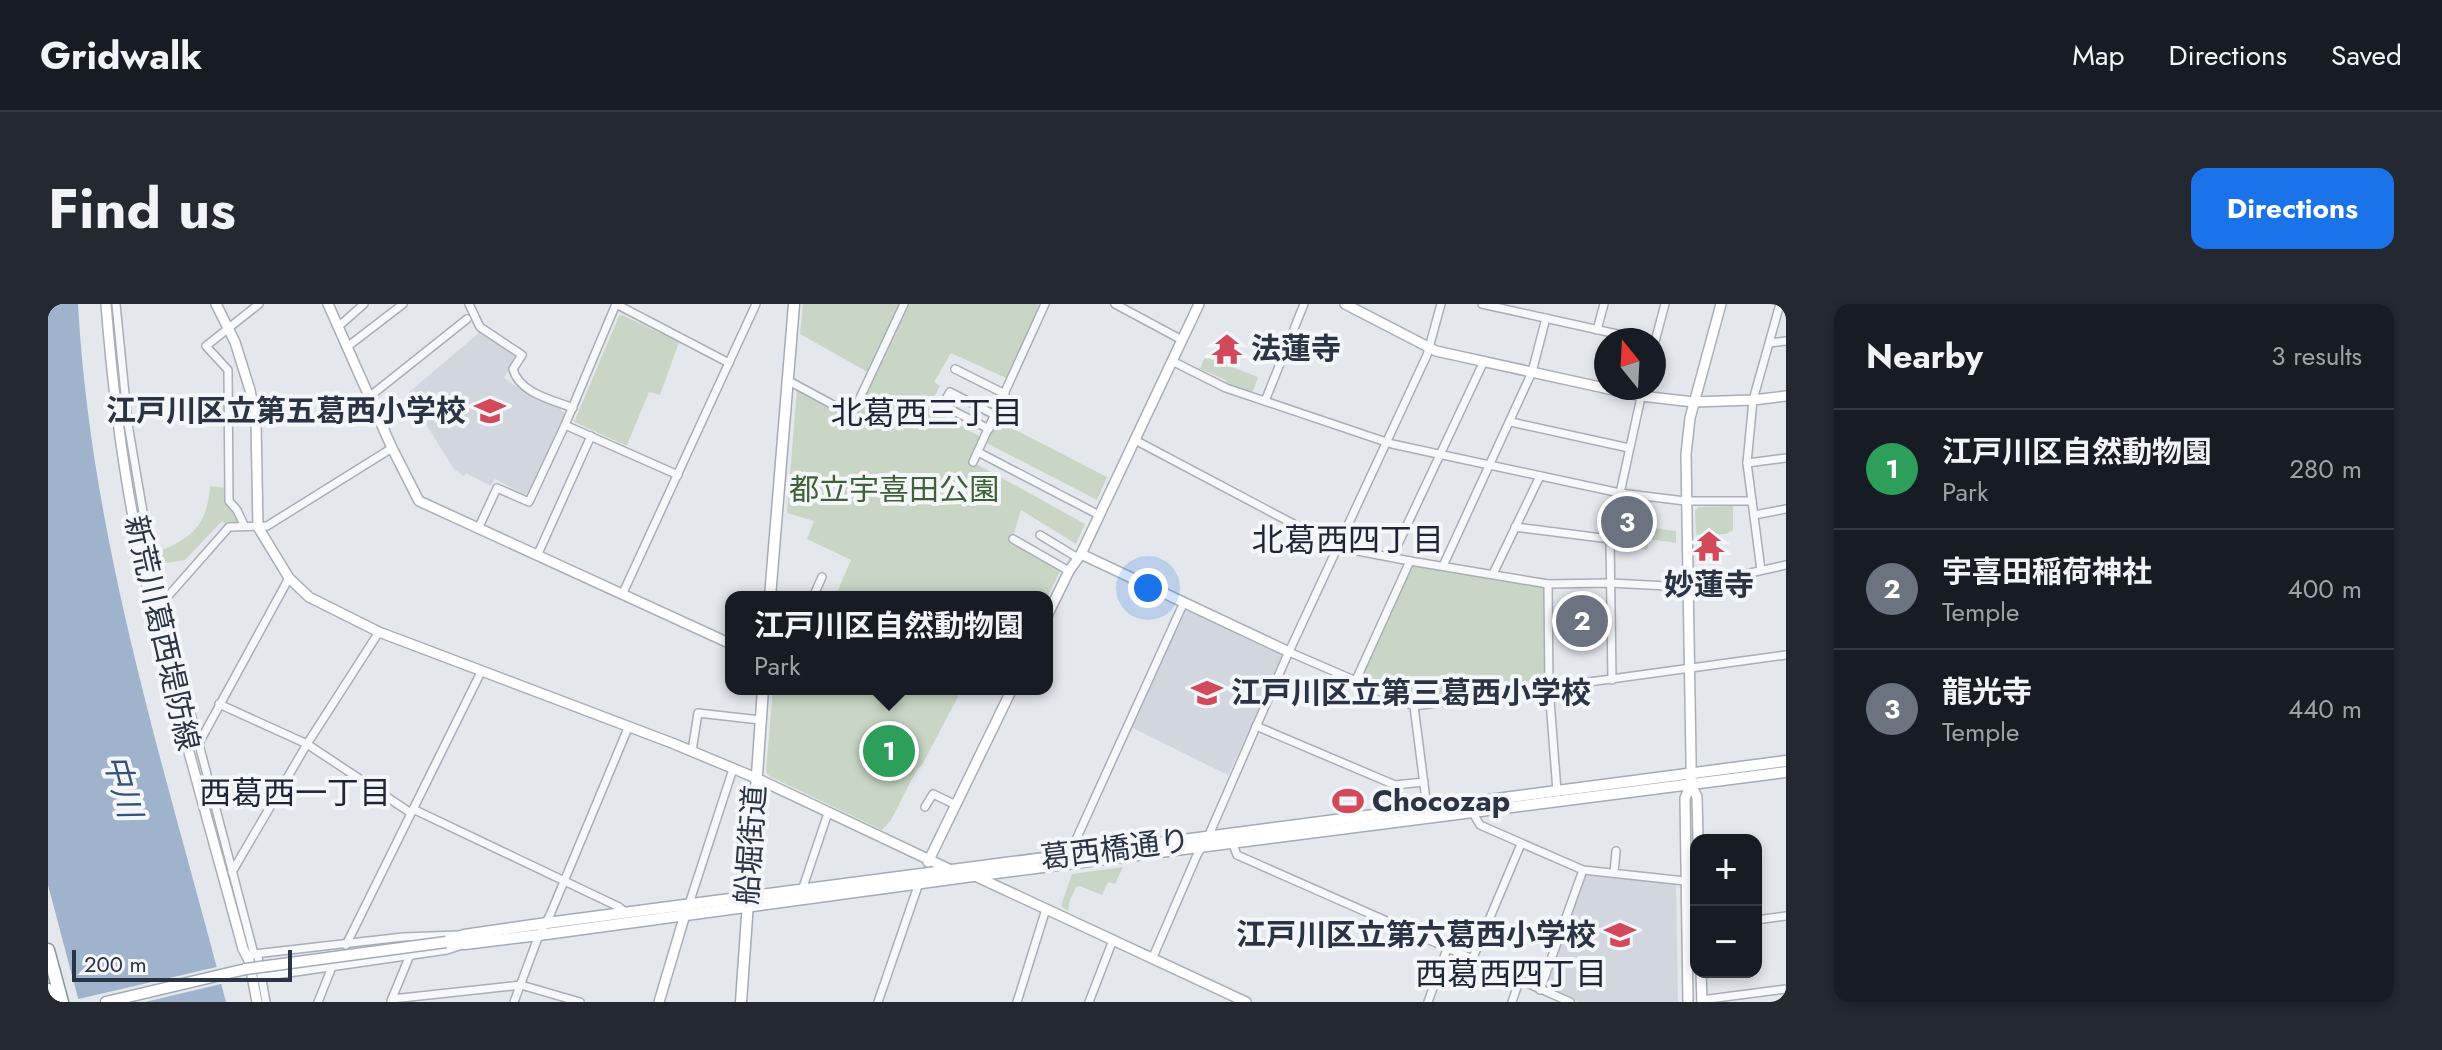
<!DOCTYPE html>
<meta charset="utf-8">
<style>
:root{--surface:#171b24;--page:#242831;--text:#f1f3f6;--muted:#9ea1a6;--line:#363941;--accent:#1a73e8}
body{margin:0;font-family:Jost,"Noto Sans JP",sans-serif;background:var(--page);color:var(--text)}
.controls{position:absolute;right:24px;bottom:24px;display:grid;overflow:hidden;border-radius:16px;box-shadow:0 4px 12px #0003}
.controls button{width:72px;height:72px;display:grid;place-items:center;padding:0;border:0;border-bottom:2px solid var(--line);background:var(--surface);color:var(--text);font:40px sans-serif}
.compass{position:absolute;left:1546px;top:24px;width:72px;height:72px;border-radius:50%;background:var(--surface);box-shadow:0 4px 12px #0003;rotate:342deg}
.scale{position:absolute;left:24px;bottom:20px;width:220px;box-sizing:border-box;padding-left:8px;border:4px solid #2b3445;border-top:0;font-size:22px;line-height:28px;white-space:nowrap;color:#2b3445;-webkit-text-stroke:6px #f4f6f9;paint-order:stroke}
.you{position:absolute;left:1100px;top:284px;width:28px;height:28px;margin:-20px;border:6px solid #fff;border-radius:50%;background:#1a73e8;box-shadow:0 0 0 12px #1a73e833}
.badge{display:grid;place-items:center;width:52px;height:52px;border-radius:50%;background:var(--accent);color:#fff;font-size:26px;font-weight:700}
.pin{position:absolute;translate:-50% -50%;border:4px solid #fff;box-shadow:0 2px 8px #0006}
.popup{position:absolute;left:677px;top:287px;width:328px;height:104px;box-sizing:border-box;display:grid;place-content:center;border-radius:16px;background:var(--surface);filter:drop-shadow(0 2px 6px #0005);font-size:26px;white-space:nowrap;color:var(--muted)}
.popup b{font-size:30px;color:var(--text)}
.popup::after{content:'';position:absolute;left:50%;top:100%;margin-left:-16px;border:16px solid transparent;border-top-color:var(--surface)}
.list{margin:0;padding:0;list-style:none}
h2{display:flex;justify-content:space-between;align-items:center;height:104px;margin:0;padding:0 32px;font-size:34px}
h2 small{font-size:26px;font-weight:400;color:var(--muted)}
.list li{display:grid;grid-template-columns:52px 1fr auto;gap:24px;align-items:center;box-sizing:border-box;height:120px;padding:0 32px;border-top:2px solid var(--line)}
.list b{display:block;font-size:30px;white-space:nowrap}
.list p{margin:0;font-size:26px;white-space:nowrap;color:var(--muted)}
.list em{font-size:26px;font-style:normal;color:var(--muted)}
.map{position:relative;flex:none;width:1738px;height:698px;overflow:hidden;border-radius:16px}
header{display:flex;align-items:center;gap:48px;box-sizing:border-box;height:112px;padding:0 40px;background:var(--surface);border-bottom:2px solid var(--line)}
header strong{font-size:38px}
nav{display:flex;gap:44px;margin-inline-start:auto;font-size:28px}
.intro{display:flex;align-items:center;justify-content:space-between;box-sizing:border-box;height:192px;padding:0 48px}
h1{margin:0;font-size:56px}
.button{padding:20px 36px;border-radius:16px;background:var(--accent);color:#fff;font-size:28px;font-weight:700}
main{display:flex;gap:48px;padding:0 48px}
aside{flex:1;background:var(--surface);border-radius:16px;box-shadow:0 4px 12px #0003}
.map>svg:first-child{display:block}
.built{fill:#d2d6de}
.green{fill:#c9d6c5}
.water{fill:#9fb4cc}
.pier{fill:#e4e7ec}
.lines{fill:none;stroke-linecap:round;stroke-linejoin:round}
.street-casing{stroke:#a9aeb7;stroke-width:10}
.secondary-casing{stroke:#a9aeb7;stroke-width:12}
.primary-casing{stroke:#a3abb8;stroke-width:13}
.highway-casing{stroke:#8b94a3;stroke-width:15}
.street{stroke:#f7f8fa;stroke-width:7}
.secondary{stroke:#fff;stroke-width:9}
.primary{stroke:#fff;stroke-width:10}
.highway{stroke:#fff;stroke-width:12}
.primary-bridge-casing{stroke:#a3abb8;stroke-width:13;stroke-linecap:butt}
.primary-bridge{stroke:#fff;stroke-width:10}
.labels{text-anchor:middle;stroke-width:8;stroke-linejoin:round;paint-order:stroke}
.poi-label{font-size:30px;font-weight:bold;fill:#2b3445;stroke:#f4f6f9;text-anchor:start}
.park-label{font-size:30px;fill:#3f6138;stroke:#f4f6f9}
.street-label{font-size:30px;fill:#2b3445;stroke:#f4f6f9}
.neighbourhood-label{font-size:32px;fill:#1d2536;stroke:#f4f6f9}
.water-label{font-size:32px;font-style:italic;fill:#34527a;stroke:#f4f6f9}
</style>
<header>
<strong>Gridwalk</strong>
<nav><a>Map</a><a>Directions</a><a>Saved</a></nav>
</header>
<div class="intro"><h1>Find us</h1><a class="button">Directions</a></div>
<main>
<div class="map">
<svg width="1738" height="698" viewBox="0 0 1738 698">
<rect width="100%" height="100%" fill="#e4e7ec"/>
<g class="built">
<polygon points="432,28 468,53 456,74 481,91 512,105 517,110 480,190 476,190 447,175 443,182 418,169 416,172 406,165 359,90"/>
<polygon points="1138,305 1232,349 1235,356 1180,471 1083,423"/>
<polygon points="1541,569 1628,581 1630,698 1531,698 1499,686 1498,682 1538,571"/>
</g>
<g class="green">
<polygon points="755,0 991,0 960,75 903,49 886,78 892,82 880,104 938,136 948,116 1059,173 1049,196 933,136 923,157 1037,220 1028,240 973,206 964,236 1013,265 999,294 787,293 803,256 759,235 766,217 739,209 749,84 805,113 825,71 752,30"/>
<polygon points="574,11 631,38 612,91 601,88 579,141 577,141 526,118 571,12"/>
<polygon points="1157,53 1210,73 1204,89 1177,79 1178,76 1152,65"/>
<path d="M 162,182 L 181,184 L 181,197 L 196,221 L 181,223 L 174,217 L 137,256 L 104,261 L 102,251 C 140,236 159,226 162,182 Z"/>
<polygon points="1685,202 1685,226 1678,230 1648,231 1647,207 1651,203"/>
<polygon points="1604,224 1628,227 1628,239 1601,235 1599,246 1568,239 1570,225 1589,228 1590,225 1602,227"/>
<polygon points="1364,261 1497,284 1498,381 1366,398 1312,376"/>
<polygon points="725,385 914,385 874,461 869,465 843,516 834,526 721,472 718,467"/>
<polygon points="1075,563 1067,580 1060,578 1054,591 1032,582 1028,583 1022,596 1020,607 1013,602 1024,570"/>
</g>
<path class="water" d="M 0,0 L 30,0 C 43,239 118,468 178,698 L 31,698 L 0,581 Z"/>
<polygon class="pier" points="173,662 177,679 97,698 27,698 26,696"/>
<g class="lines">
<defs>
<g id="street">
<polyline points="68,0 80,120 104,261 206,650 210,653 218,698"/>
<path d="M 421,0 L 432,23 L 474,51 L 465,65 C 471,89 505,96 525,104"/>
<polyline points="1067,0 1134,36"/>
<polyline points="1434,0 1596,36"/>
<polyline points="290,23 316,0"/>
<polyline points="1549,26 1556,0"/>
<polyline points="1722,39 1738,37"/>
<polyline points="1606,41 1617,0"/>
<polyline points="299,43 355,0"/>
<polyline points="1124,57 1178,84 1344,140 1572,189 1637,197 1704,197"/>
<polyline points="907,65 957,90"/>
<polyline points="739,76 804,111 856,0"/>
<polyline points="321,93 419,15"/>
<polyline points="1217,97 1256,0"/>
<polyline points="1463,118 1581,144"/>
<polyline points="517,121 630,171"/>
<polyline points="941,125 894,101 902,88 947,111"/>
<polyline points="1087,136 1289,243 1362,257 1500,280 1562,279 1639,283 1738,261"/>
<polyline points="930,148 1051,211"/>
<polyline points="925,158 997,0"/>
<polyline points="1699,159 1738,154"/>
<polyline points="1706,211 1738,205"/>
<polyline points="196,221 189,206 181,197 180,66 158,42 211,0"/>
<polyline points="1467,223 1562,235"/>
<polyline points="430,225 449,184 481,198 517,121 568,0 681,59"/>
<polyline points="992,231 1030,254"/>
<polyline points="965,235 1021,267"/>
<polyline points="489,252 543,132"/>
<polyline points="1344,253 1436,57"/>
<polyline points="1395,262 1484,68 1498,14"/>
<polyline points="1713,266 1699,159 1705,96 1732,0"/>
<polyline points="1445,270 1492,172"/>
<polyline points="1500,280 1501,384 1509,487"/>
<polyline points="574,291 708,0"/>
<polyline points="765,293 774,273"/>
<polyline points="104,302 114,299 181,223 219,222 344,144"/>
<polyline points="1241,348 1366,402 1738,351"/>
<polyline points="1308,376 1362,257"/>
<polyline points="1564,376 1562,235 1595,84"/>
<polyline points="171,400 259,440 363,509"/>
<polyline points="1366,402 1379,504"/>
<polyline points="1208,422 1347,481 1376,478"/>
<polyline points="151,439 241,274"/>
<polyline points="644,447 650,409 712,416"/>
<polyline points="877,503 885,490 908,501"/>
<polyline points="365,505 571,603 577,608"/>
<polyline points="1425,509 1432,521 1535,566 1637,577"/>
<polyline points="1183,535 1189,551 1522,698"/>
<polyline points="1021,551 1136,298"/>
<polyline points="184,568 259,440 331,328"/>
<polyline points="1566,569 1568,547"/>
<polyline points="754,586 780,509"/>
<polyline points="641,600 685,465"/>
<polyline points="1708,616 1738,612"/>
<polyline points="298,641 433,368"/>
<polyline points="206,650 355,633 410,631"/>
<polyline points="1105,653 1149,551 1160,533 1239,352 1379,51 1393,0"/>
<polyline points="1424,656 1473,540"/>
<polyline points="213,673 399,646 411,642"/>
<polyline points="1492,686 1535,566"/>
<polyline points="344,695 473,681 532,698"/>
<polyline points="1653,696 1738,685"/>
<polyline points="343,697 362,651"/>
<polyline points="270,698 284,663"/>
<polyline points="466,698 491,631 502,611 580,424"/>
<polyline points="830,698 871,579"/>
<polyline points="969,698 998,605"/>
<polyline points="1041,698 1065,636"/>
<polyline points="1380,698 1399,645"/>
<polyline points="1464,698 1471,677"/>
</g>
<g id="secondary">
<path d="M 58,0 C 64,76 73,154 88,228 C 116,369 158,507 195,645 L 201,656 L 209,698"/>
<polyline points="168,0 187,38 202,86 208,118 210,223 241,274 261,293 331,328 624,439 708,474 903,566"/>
<polyline points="280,0 344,144 371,197 683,340"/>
<polyline points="1297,0 1388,47 1593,92 1646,98 1705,96 1738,92"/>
<polyline points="1033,250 1241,348"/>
<polyline points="999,312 1021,267 1033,250 1151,0"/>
<polyline points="1643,480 1649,493 1650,536"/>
<polyline points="880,558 964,385"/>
<polyline points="925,571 1198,698"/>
<polyline points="1653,668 1654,698"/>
<polyline points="611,698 638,607"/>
<polyline points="1640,698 1637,494 1643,480 1643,455 1638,150 1642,114 1673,0"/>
</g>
<g id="primary">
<polyline points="722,293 746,0"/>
<polyline points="398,638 416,631 499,619 1738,457"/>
<polyline points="400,638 417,640 491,631 925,572 1738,468"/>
<polyline points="58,698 198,665"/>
<polyline points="693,698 715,385"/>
</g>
<g id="highway">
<polyline points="0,646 14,698"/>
<polyline points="0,686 3,698"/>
</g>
</defs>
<use href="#street" class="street-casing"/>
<use href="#secondary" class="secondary-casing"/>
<use href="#primary" class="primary-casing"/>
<use href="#highway" class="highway-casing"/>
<use href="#street" class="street"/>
<use href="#secondary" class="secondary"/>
<use href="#primary" class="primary"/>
<use href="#highway" class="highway"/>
<defs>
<polyline id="primary-bridge" points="198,665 398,638"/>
</defs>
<use href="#primary-bridge" class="primary-bridge-casing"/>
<use href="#primary-bridge" class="primary-bridge"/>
</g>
<defs>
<symbol id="temple-bare" viewBox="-9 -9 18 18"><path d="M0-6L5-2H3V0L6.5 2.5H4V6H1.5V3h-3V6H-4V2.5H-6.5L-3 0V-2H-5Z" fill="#d1495b" stroke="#f4f6f9" stroke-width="2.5" paint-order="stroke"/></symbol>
<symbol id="school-bare" viewBox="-9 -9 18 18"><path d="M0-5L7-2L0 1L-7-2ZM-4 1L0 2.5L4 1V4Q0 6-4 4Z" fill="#d1495b" stroke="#f4f6f9" stroke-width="2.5" paint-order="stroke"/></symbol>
<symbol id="stadium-bare" viewBox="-9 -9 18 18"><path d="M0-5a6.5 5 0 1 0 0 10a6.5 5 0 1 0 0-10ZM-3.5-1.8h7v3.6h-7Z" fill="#d1495b" stroke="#f4f6f9" stroke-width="2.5" paint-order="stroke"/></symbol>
</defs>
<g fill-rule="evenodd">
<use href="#temple-bare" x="1157" y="23" width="44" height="44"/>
<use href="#school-bare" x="420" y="85" width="44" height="44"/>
<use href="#temple-bare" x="1639" y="220" width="44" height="44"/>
<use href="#school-bare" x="1137" y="367" width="44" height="44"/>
<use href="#stadium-bare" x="1278" y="475" width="44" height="44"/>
<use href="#school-bare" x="1550" y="609" width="44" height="44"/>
</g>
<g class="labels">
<g class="poi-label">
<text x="1203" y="55">法蓮寺</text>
<text x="418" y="117" text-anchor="end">江戸川区立第五葛西小学校</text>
<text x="1661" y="291" text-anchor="middle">妙蓮寺</text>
<text x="1183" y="399">江戸川区立第三葛西小学校</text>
<text x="1324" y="507">Chocozap</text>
<text x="1548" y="641" text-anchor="end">江戸川区立第六葛西小学校</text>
</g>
<g class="park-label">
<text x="846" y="196">都立宇喜田公園</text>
</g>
<g class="street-label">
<text transform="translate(114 329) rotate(77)" y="10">新荒川葛西堤防線</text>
<text transform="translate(703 541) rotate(-86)" y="10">船堀街道</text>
<text transform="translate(1067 545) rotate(-7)" y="10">葛西橋通り</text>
</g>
<g class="neighbourhood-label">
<text x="879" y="120">北葛西三丁目</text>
<text x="1300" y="247">北葛西四丁目</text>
<text x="247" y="500">西葛西一丁目</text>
<text x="1463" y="681">西葛西四丁目</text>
</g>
<g class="water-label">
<text transform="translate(75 482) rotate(75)" y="11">中川</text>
</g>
</g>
</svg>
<div class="controls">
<button>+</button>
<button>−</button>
</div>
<svg class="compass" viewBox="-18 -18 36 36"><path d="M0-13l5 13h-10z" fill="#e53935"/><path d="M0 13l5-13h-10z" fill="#9ea1a6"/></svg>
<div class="scale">200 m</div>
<div class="you"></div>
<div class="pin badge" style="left:841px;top:447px;background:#2e9e5b">1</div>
<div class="popup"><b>江戸川区自然動物園</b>Park</div>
<div class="pin badge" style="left:1534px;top:317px;background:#6b7280">2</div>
<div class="pin badge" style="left:1579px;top:218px;background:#6b7280">3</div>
</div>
<aside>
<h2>Nearby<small>3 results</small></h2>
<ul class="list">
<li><span class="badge" style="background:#2e9e5b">1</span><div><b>江戸川区自然動物園</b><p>Park</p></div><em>280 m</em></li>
<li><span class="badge" style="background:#6b7280">2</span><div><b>宇喜田稲荷神社</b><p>Temple</p></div><em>400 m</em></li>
<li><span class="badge" style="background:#6b7280">3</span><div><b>龍光寺</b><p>Temple</p></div><em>440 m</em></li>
</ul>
</aside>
</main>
